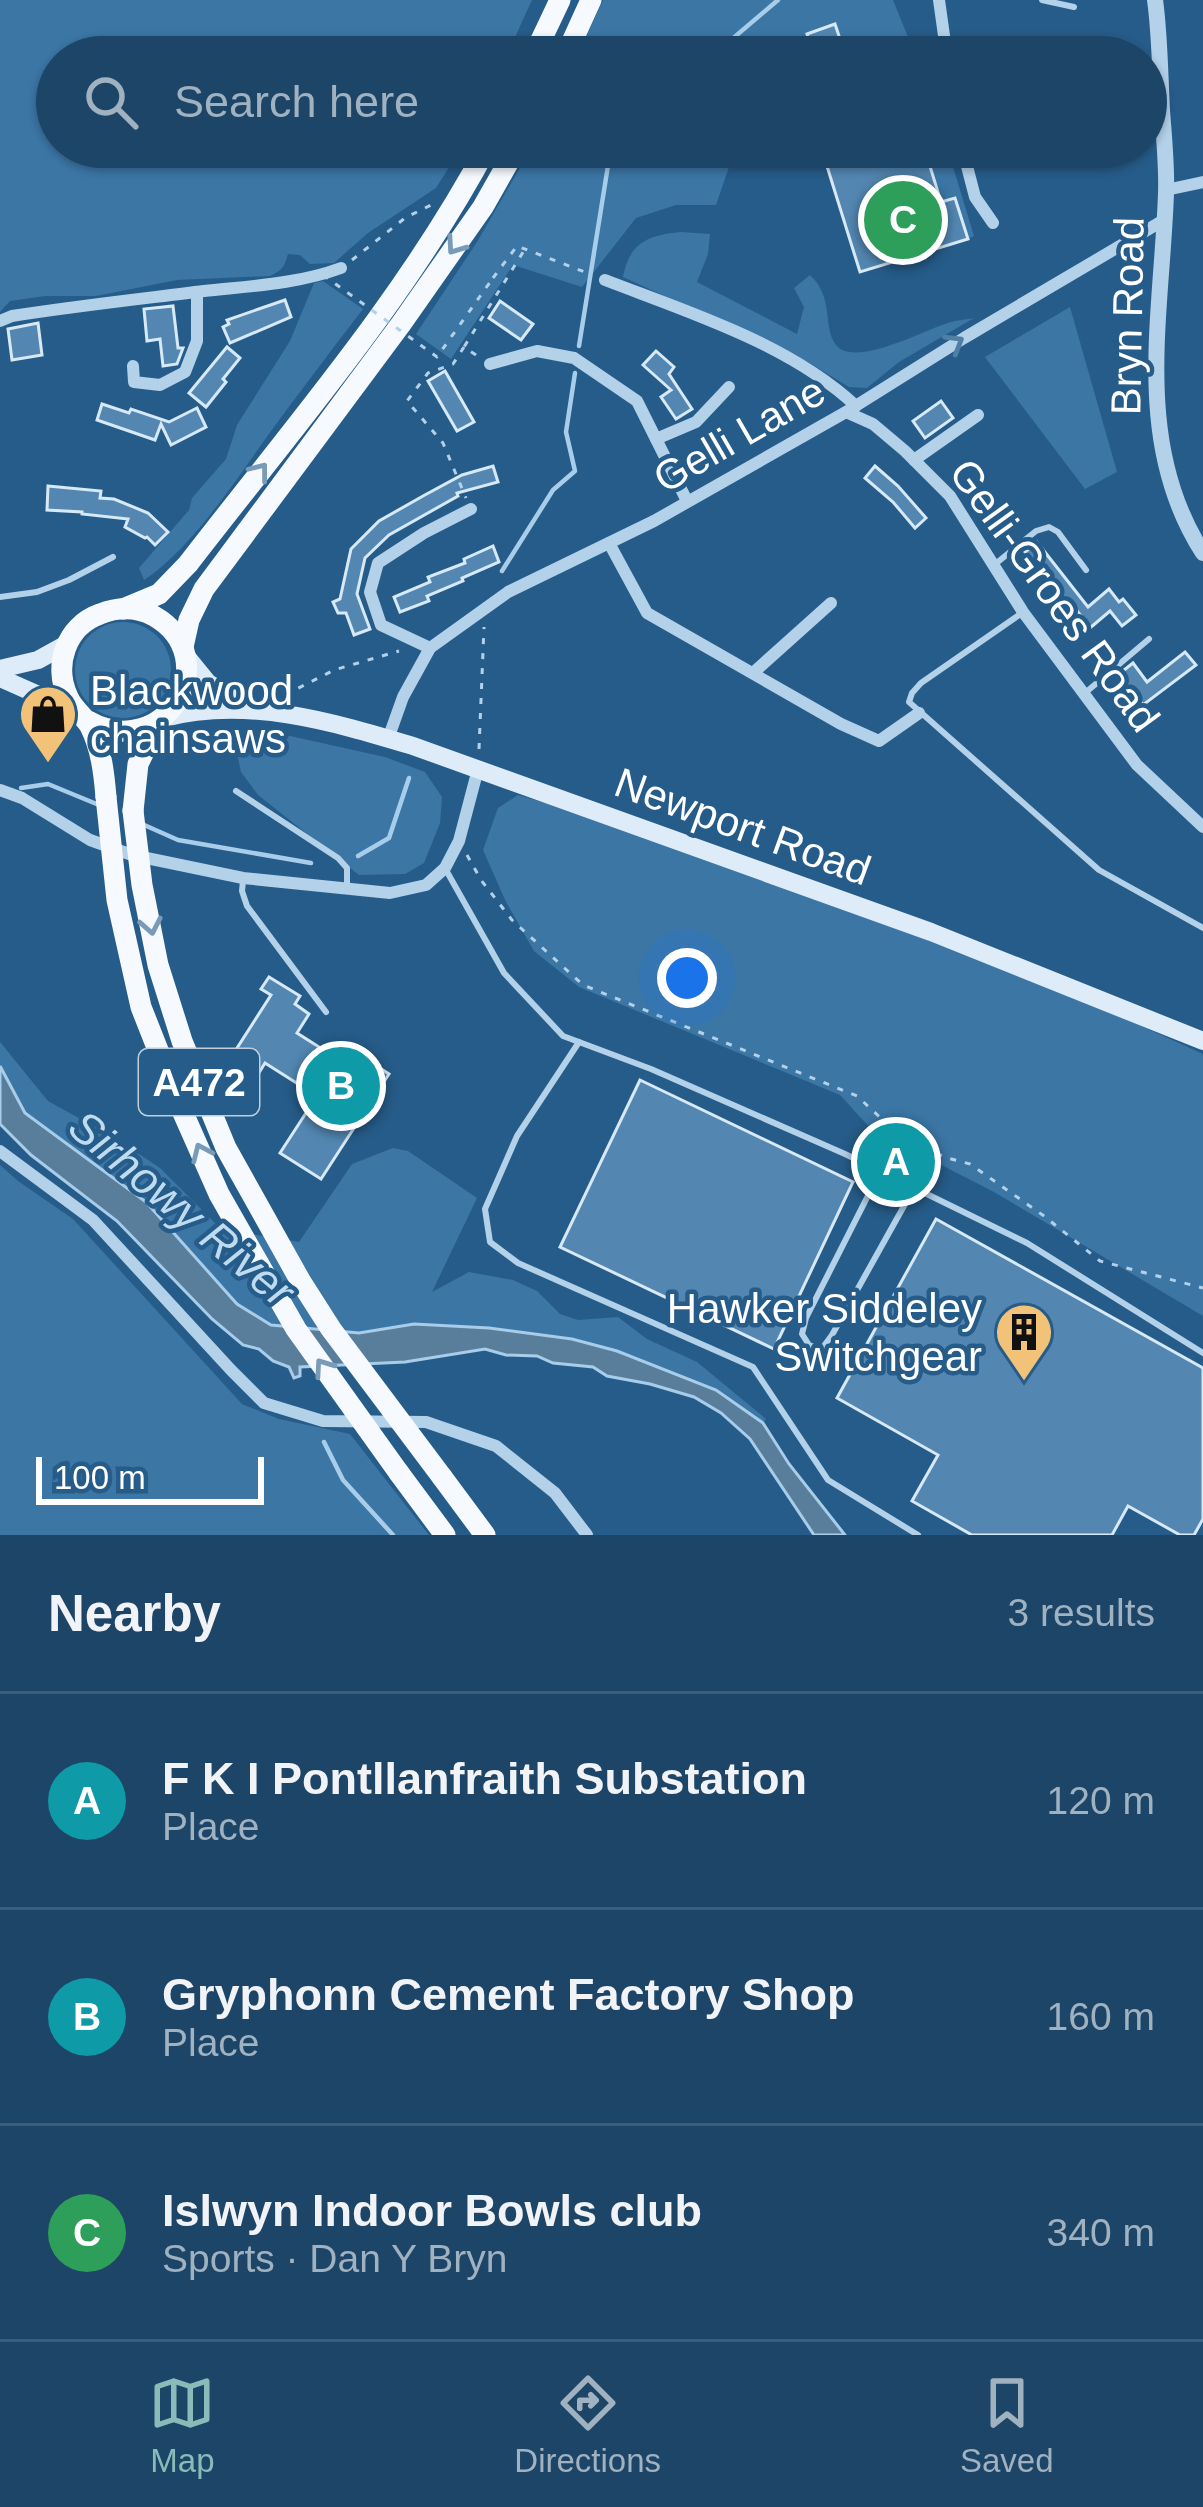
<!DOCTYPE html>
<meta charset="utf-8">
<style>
:root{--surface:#1c4567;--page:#294f70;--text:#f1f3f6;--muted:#a0b1c0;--line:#3a5d7b;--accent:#8bbbb9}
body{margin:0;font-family:Helvetica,sans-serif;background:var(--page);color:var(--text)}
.scale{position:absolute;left:36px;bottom:30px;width:228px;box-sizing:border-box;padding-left:12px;border:6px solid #fff;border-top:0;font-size:33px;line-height:42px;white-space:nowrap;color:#fff;-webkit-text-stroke:9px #265c89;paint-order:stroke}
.you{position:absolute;left:687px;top:978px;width:42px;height:42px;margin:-30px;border:9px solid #fff;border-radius:50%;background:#1a73e8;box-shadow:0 0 0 18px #1a73e833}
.badge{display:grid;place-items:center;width:78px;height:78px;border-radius:50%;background:var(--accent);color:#fff;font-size:39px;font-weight:700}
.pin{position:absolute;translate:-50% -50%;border:6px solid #fff;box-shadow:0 3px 12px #0006}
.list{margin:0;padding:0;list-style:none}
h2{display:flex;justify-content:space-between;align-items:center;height:156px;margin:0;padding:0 48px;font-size:51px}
h2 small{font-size:39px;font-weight:400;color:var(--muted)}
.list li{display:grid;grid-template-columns:78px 1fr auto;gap:36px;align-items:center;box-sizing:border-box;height:216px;padding:0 48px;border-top:3px solid var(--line)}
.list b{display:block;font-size:45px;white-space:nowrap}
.list p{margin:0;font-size:39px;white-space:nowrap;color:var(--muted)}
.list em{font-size:39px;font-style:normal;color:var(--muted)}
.icon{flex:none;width:66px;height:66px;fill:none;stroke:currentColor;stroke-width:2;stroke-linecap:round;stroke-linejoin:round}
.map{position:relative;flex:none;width:1203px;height:1535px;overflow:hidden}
.search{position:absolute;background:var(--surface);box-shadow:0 3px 9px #0004;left:36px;right:36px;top:36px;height:132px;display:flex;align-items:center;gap:30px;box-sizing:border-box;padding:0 42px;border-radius:66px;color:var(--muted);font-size:45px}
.sheet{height:804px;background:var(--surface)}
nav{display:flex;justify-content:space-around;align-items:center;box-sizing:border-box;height:168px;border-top:3px solid var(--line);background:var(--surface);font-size:33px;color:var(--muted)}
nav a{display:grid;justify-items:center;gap:6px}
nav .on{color:var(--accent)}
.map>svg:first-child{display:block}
.green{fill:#3b76a5}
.water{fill:#597e9c;stroke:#a7cdea;stroke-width:3}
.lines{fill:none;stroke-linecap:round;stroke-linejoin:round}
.stream{stroke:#a7cdea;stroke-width:4.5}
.building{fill:#5387b2;stroke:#d7e9f7;stroke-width:3}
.path{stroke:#b3d1e9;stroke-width:3;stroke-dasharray:6 9;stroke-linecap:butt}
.service{stroke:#b3d1e9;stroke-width:6}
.minor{stroke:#b3d1e9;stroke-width:12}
.tertiary{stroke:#b3d1e9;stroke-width:16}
.secondary{stroke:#ddecf8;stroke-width:18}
.primary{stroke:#f6fafe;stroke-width:21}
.path-bridge{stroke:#b3d1e9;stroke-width:3;stroke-dasharray:6 9;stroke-linecap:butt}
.primary-bridge{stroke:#f6fafe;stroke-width:21}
.oneway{stroke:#799bb8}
.oneway2{stroke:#507fa6}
.labels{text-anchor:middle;stroke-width:9;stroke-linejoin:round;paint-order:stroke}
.shield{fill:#265c89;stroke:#becedc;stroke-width:3}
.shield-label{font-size:39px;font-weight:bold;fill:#fff}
.street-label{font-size:42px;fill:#fff;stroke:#265c89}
.poi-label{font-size:42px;fill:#fff;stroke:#265c89;text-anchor:start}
.water-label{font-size:45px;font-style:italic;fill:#bfdbf0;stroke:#265c89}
</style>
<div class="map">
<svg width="1203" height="1535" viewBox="0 0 1203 1535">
<rect width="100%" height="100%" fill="#265c89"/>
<g class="green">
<path d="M 0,0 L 532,0 L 506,57 L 57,57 L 57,147 L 462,147 L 436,188 L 368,233 L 334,263 L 310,264 L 300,255 L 288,254 C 284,267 283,270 270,276 L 177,280 L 96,296 L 45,296 L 10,301 L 0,312 Z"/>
<polygon points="603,0 893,0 916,57 577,57"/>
<polygon points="532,147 792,147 729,167 716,205 676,205 636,218 582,287 513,265 451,359 416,334 477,242"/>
<polygon points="924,147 947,147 974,236 968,239 941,202"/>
<path d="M 681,232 L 710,234 L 708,254 L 697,282 L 797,334 L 804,307 L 794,288 L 810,275 C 835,299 822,326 836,345 C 854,368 923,331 945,324 C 955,320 964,320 974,318 L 899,362 L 867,388 L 849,387 L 806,361 L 623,277 C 629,243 648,235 681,232 Z"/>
<path d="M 323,281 L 363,309 C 330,352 298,394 266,438 C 234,483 190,550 144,580 L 139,568 L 189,510 L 192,498 L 226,459 L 237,425 L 290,341 L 314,283 Z"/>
<polygon points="1070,307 1117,472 1085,489 985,357"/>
<circle cx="123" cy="670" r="48"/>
<polygon points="232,729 272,732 385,757 425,772 442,797 440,823 424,863 405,874 359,875 258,795 241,772"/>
<path d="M 518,795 L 556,806 C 774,883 993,956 1203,1054 L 1203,1316 L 994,1192 L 871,1129 L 840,1095 L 579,987 L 534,951 L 506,902 L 483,850 L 498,808 Z"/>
<polygon points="0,1042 48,1101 115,1138 160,1168 221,1229 299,1242 352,1164 393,1148 408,1151 477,1198 432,1292 469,1272 513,1280 537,1291 560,1314 578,1320 618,1317 647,1339 697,1362 766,1419 763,1423 716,1390 617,1351 572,1339 489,1328 414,1324 359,1333 271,1325 237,1304 146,1202 25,1113 0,1065"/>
<polygon points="0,1165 18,1181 73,1219 242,1404 279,1419 350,1434 429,1535 0,1535"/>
</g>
<polygon class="water" points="0,1066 25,1113 146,1202 237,1304 271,1325 359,1333 414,1324 489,1328 572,1339 617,1351 716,1390 763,1423 789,1464 845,1535 814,1535 750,1439 721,1413 694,1397 650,1384 607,1376 593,1367 553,1363 537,1356 506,1355 485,1349 405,1362 300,1367 300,1376 294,1378 289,1367 273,1361 259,1349 243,1345 212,1319 117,1221 31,1155 0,1124"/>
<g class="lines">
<g class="stream">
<polyline points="711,57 778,0"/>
<polyline points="579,346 611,147"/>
<polyline points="502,571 553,490 575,471 566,432 575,373"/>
<polyline points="21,788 48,784 99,805"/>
<polyline points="142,824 178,840 311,863"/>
<polyline points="358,856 389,838 409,778"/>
<polyline points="324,1442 343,1480 393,1535"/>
</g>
</g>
<g class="building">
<polygon points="835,24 846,57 814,57 807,34"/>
<polygon points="821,147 924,147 941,202 955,198 968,239 860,272"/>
<polygon points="285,300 291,317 230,343 223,327 229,324 227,320"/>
<polygon points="500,301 533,324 521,340 489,318"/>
<polygon points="173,306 178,348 183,348 177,364 163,366 160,339 147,341 144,309"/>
<polygon points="38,323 42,355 12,360 8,329"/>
<polygon points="227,347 240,358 223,379 226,382 206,407 189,393"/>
<polygon points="656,351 674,367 669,374 692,409 676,419 661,397 671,390 643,365"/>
<polygon points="445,371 474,422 457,431 428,381"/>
<polygon points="941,401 953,418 925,438 913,421"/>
<polygon points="102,404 129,413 131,409 169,422 197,408 206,427 171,445 161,424 155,440 97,420"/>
<polygon points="493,466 498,482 457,493 458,496 389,535 365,558 357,594 370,629 354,635 346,613 338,613 333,602 340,599 351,549 379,521 423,496 462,475"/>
<polygon points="875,466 898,486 926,518 915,528 893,502 865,478"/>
<polygon points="48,486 101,491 100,498 114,499 148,513 168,532 155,545 147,537 145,538 125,527 128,519 82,514 82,512 47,510"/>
<polygon points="1037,542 1088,607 1109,589 1119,602 1123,599 1136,615 1122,626 1110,611 1090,628 1075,608 1071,612 1025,552"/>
<polygon points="493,546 499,562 462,578 463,581 427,596 429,601 400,612 394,597 430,582 428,577 465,563 464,559"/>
<polygon points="1185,652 1196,665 1143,705 1119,674 1133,663 1147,682"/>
<polygon points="269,977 300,996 295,1004 309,1014 297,1033 341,1061 349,1048 389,1074 321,1179 280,1153 317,1096 265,1063 257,1076 230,1059 271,995 261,989"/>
<polygon points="640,1080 853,1182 774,1349 560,1247"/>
<polygon points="936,1219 1203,1368 1203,1519 1194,1535 1180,1535 1128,1506 1112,1535 972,1535 912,1501 938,1455 837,1398"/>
</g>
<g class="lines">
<g class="path">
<polyline points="352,260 405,218 433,204"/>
<polyline points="493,278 517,246 590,274"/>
<polyline points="464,347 453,364 428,373 407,401 443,443 466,498"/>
<polyline points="476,355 464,347 525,249"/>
<polyline points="285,695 334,670 399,651"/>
<polyline points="479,749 484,627"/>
<polyline points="467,855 481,880 512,920 583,985 857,1096 898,1134 944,1157 970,1164 1044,1216 1100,1261 1203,1288"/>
</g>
<g class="service">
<polyline points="1042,0 1074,7"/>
<polyline points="994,565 1036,531 1049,527 1058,532 1086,570"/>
<polyline points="0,597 37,592 69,580 113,557"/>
<polyline points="1022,613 921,683 912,693 909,702 1099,870 1203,928"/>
<polyline points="1085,693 1149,639"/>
<polyline points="236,791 338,858 347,868 347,886"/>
<polyline points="446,870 504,973 563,1036 651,1069 845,1154 1027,1243 1203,1353"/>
<polyline points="243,881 242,891 247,906 326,1012"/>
<polyline points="579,1042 517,1136 485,1209 490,1242 518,1263 753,1367 828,1480 918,1535"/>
<polyline points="880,1172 806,1318 802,1334 809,1345 821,1350 832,1335 914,1188"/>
</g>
<g class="minor">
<polyline points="939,0 947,57"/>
<polyline points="962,147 975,197 993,223"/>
<polyline points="1166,190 1203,182"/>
<path d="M 605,280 C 688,312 790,344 856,406"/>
<path d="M 0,321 L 12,316 C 76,306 140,299 204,291 C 250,286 298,284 341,268"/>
<polyline points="490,364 537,351 574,358 637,401 687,501"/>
<polyline points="133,366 134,382 160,385 185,372 197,341 197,292"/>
<polyline points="846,412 873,424 905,451 950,496 1023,612 1137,765 1203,827"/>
<polyline points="656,439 696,422 729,387"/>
<polyline points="914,460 978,415"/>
<polyline points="609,543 647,613 841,724 879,741 919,713"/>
<polyline points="430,648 381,625 370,592 378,563 424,533 471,509"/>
<polyline points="753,673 831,603"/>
<polyline points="388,739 403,697 430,648 508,592 654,521 846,412 964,338 1164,220"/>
<polyline points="0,790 22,798 90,840 132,855 243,878 390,893 426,885 445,868 459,841 478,769"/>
<polyline points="0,1151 93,1220 231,1370 264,1403 323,1421 426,1422 496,1446 555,1493 587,1535"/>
</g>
<path class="tertiary" d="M 1155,0 C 1160,36 1160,74 1162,110 C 1164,138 1167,166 1166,193 C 1162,315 1132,443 1203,553"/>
<g class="secondary">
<polyline points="186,656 208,683 245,706"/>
<polyline points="0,669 38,660 67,644"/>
<polyline points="0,678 77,712"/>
<path d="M 164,718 C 247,696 333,722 413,746 L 931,932 L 1203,1041"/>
</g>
<g class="primary">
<polyline points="533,57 560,0"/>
<polyline points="565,57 591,0"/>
<path d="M 123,609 L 159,594 L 188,564 C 292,429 407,297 487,147"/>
<polyline points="183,647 189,620 204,589 401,324 483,207 517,147"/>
<path d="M 88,721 C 165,764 227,658 154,616 C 137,607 118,607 100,614 C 66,626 53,665 68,697 C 73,709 84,716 90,726 C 101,748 104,772 106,797"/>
<polyline points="133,811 138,764 158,723"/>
<polyline points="399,1473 445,1535"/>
<polyline points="442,1477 485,1535"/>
</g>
<polyline class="path-bridge" points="323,275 437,357 493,278"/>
<g class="primary-bridge">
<polyline points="106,797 117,900 141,1007 180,1106 219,1194 296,1329 399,1473"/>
<polyline points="133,811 142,885 158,965 182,1041 226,1148 301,1282 331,1329 442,1477"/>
</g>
</g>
<defs><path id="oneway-chevron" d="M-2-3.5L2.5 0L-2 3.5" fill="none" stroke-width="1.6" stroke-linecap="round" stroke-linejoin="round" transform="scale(3)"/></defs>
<g class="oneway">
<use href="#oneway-chevron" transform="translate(455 246) rotate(125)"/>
<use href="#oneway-chevron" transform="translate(260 471) rotate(-52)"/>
<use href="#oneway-chevron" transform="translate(151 926) rotate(79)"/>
<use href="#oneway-chevron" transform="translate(201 1152) rotate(-114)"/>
<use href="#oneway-chevron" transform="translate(323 1367) rotate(-125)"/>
</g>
<use class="oneway2" href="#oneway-chevron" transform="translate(955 343) rotate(-31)"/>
<defs>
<symbol id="shop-pin" viewBox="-11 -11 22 30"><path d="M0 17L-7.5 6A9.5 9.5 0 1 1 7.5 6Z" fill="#f2c278" stroke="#265c89"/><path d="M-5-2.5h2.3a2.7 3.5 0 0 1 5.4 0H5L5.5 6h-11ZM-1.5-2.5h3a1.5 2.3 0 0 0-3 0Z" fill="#111"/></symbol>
<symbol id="building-pin" viewBox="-11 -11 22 30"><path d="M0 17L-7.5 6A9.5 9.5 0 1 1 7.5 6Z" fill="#f2c278" stroke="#265c89"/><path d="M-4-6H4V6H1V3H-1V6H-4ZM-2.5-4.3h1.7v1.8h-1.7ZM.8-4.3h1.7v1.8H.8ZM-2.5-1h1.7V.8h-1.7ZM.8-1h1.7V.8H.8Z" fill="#111"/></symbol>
</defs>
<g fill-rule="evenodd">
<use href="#shop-pin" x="15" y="681" width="66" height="90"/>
<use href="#building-pin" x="991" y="1299" width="66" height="90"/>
</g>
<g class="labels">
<rect class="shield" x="139" y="1049" width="120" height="66" rx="9"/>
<g class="shield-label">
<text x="199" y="1096">A472</text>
</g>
<g class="street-label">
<text transform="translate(1127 316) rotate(-89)" y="15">Bryn Road</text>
<text transform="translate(739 434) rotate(-30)" y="15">Gelli Lane</text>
<text transform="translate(1055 595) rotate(54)" y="15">Gelli-Groes Road</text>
<text transform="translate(743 826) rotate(20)" y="15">Newport Road</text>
</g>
<g class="poi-label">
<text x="90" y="705">Blackwood<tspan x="90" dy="48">chainsaws</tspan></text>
<text x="982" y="1323" text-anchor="end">Hawker Siddeley<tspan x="982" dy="48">Switchgear</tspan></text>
</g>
<g class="water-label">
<text transform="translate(182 1208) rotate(40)" y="16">Sirhowy River</text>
</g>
</g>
</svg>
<div class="scale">100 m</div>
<div class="you"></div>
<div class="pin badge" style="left:896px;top:1162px;background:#0f9aa8">A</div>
<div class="pin badge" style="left:341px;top:1086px;background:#0f9aa8">B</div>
<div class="pin badge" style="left:903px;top:220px;background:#2e9e5b">C</div>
<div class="search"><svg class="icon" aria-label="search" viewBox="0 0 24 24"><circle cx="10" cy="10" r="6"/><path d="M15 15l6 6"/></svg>Search here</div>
</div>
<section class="sheet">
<h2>Nearby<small>3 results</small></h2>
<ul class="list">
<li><span class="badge" style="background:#0f9aa8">A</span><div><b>F K I Pontllanfraith Substation</b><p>Place</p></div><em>120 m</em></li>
<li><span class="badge" style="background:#0f9aa8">B</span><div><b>Gryphonn Cement Factory Shop</b><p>Place</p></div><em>160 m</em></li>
<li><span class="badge" style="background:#2e9e5b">C</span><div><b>Islwyn Indoor Bowls club</b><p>Sports · Dan Y Bryn</p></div><em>340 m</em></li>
</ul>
</section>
<nav>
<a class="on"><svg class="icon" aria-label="map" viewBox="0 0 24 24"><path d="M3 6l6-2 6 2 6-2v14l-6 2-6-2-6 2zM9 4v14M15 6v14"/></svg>Map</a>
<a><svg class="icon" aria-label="directions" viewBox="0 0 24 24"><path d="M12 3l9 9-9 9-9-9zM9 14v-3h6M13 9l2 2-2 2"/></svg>Directions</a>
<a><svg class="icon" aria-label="saved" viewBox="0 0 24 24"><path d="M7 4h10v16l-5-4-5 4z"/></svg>Saved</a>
</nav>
